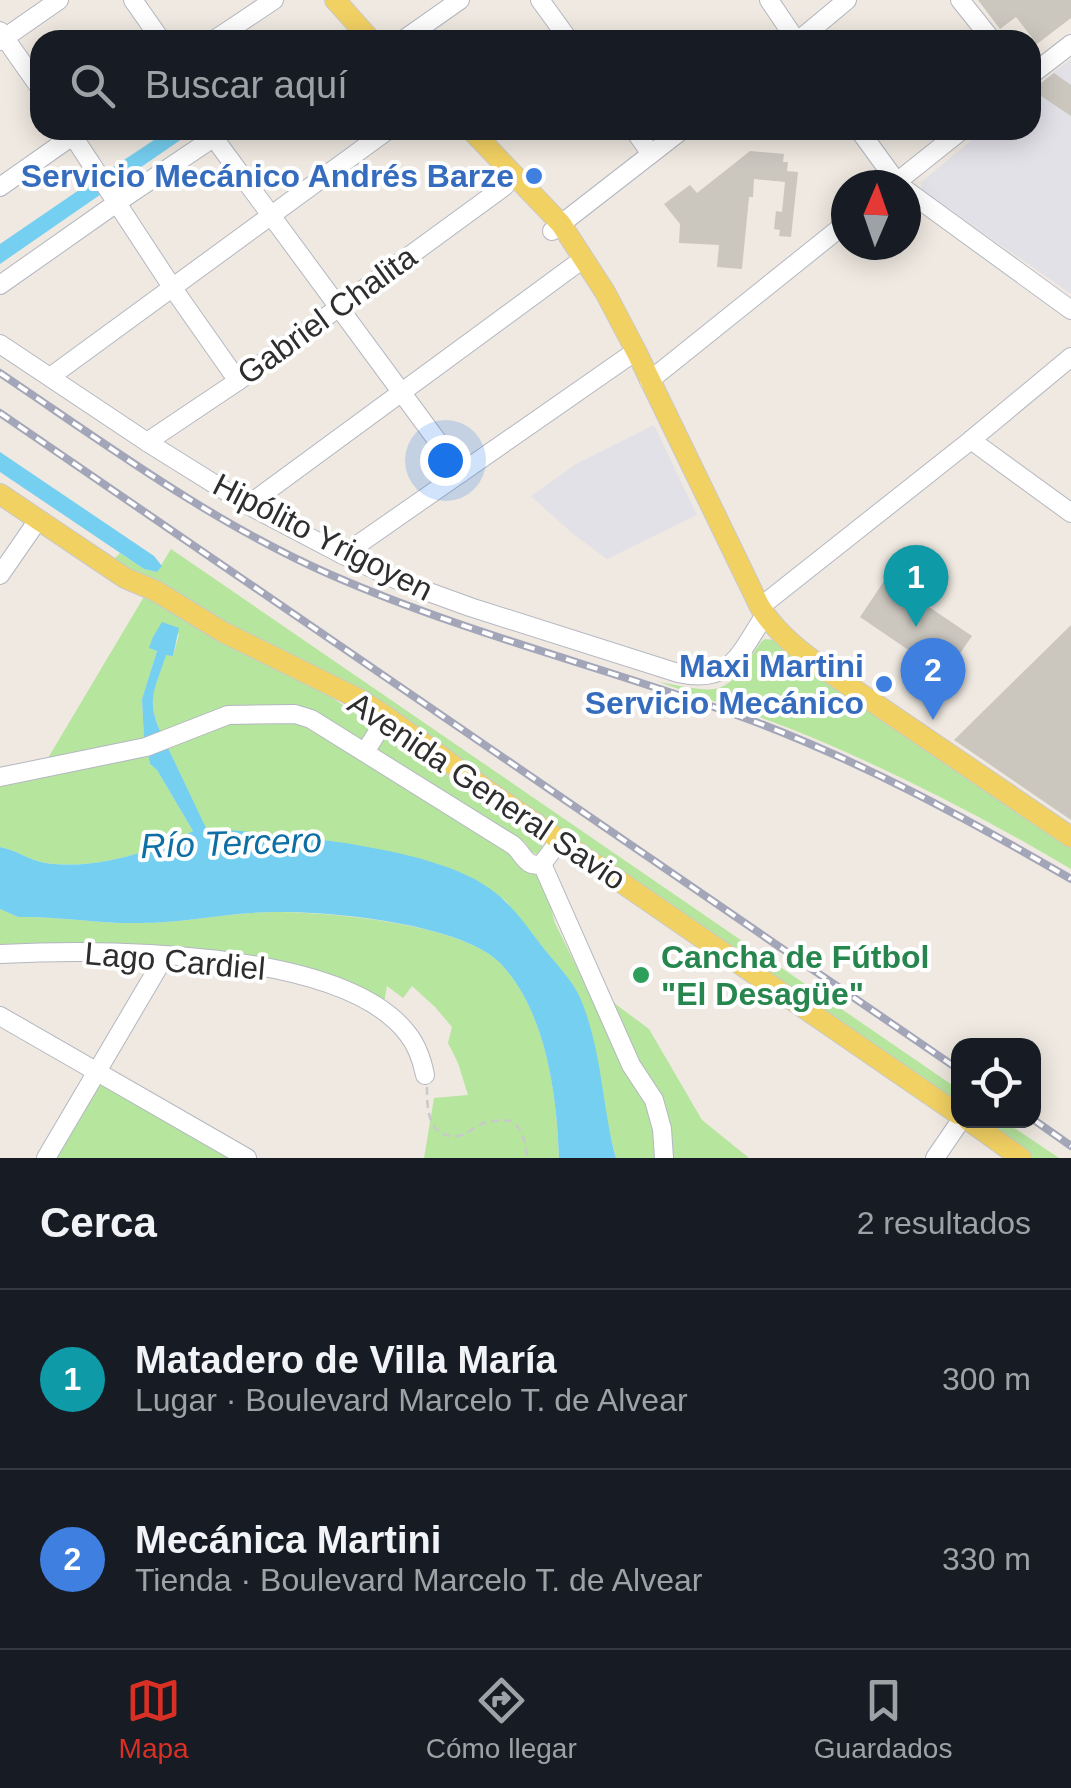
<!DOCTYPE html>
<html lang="es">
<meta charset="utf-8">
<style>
:root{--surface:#171b24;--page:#242831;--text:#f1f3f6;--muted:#9ea1a6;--line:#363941;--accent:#d93025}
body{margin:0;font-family:Helvetica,sans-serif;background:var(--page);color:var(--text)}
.controls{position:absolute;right:30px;bottom:30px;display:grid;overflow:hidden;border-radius:20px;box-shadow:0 5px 25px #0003}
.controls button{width:90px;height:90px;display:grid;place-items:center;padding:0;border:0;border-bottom:2px solid var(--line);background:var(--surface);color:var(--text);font:50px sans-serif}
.compass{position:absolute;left:831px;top:170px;width:90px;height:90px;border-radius:50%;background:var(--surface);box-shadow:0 5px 25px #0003;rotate:2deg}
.you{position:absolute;left:445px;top:460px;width:35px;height:35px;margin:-25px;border:8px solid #fff;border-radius:50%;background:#1a73e8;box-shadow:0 0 0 15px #1a73e833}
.badge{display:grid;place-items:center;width:65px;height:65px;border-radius:50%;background:var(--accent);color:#fff;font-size:32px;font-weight:700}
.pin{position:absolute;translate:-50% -82px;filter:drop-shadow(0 2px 5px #0008)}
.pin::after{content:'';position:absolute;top:52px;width:35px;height:30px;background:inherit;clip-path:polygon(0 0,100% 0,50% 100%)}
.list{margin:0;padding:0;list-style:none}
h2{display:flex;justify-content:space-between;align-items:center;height:130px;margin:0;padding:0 40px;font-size:42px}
h2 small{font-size:32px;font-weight:400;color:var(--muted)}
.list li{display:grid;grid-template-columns:65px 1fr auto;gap:30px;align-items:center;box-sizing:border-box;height:180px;padding:0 40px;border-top:2px solid var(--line)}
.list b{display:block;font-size:38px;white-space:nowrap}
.list p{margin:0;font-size:32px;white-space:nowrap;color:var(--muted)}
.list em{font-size:32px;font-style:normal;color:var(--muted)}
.icon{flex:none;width:55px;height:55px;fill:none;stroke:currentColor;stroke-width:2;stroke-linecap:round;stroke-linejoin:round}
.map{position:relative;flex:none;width:1071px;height:1158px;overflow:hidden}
.search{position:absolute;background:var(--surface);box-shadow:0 5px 25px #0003;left:30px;right:30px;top:30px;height:110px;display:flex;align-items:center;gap:25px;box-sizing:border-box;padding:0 35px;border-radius:30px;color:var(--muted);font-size:38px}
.sheet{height:490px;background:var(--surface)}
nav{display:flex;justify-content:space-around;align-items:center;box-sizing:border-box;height:140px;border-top:2px solid var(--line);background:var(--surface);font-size:28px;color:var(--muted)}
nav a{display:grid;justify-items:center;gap:5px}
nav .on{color:var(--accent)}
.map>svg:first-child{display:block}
.industrial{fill:#e3e1e8}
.green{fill:#b6e59e}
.water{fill:#75cff0}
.building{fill:#cbc7bf}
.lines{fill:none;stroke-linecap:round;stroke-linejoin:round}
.minor-casing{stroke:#b4b7c1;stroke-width:20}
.major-casing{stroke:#c9c9c9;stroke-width:22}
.path{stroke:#c9c9c9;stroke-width:2.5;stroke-dasharray:8 5;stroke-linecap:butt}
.minor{stroke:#fff;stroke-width:18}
.major{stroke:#f2d163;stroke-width:20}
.rail-casing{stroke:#a3a6b8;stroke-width:8}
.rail{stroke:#fff;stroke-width:4;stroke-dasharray:11;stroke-linecap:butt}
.shop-dot{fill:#3f7fe0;stroke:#fff;stroke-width:4}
.leisure-dot{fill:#2e9e5b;stroke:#fff;stroke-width:4}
.labels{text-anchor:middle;stroke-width:8;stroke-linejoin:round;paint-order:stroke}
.shop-label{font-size:32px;font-weight:bold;fill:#366cbe;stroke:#fff;text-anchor:end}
.street-label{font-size:32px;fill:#2e2e2e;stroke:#fff}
.leisure-label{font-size:32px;font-weight:bold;fill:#27864d;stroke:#fff;text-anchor:start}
.water-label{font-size:35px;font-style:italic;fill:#0d6fa3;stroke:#fff}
</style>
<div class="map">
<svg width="1071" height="1158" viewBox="0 0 1071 1158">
<rect width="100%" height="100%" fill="#efe9e1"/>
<g class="industrial">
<polygon points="1071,59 1071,294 922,190 921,182 984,130 1031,130 1031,91"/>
<polygon points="654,425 697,515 607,559 573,534 531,496 576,464"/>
</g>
<g class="green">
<polygon points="171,549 958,1089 958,1108 564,833 113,560 120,553 144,569 157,572"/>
<path d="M 145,595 C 222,635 304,672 372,727 L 364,741 L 306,709 L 162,735 C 145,699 155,689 166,654 L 173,656 L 179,634 L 150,648 L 157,651 L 142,699 L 144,740 L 48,758 Z"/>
<path d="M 765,639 L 775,640 L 1071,844 L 1071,869 C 987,819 901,775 811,737 C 761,716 710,700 659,682 C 724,694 723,698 761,642 Z"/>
<polygon points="300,721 511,853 518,864 539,877 546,889 555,923 592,998 598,1000 650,1105 659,1158 616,1158 574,987 505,900 465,875 417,859 304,839 205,828 168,748 222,724"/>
<path d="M 385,737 C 436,767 486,800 535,833 L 542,841 L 542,851 L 537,854 L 531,852 L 525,842 L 377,751 L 376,748 L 382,738 Z"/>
<path d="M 148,754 L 150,764 L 157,770 L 193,831 C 149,853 96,870 45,863 C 29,860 16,850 0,847 L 0,787 L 66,773 L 66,770 Z"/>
<path d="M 0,909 L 18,917 C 59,916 99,924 140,923 C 185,923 231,912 276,912 C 330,912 466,924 502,965 C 546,1013 557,1095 559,1158 L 424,1158 L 434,1098 L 468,1095 L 458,1063 L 448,1043 L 452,1027 L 435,1007 L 412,986 L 403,998 L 387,986 L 384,1003 L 315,974 L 0,947 Z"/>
<polygon points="602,994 649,1029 702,1120 749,1158 669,1158"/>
<polygon points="102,1082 236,1158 56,1158"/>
<polygon points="977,1121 1004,1121 1059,1158 1032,1158"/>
</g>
<g class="water">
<polygon points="169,130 195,130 112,187 103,174"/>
<polygon points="98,177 107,190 0,264 0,244"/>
<polygon points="0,452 154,556 162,566 157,572 144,569 0,472"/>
<path d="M 162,622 L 179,628 L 173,656 L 166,655 C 155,690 145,699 162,735 L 144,740 L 142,699 L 157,651 L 149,648 L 153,637 Z"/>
<path d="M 168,748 L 206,828 C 282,835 428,845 489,888 C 511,903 525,924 541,945 C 554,962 573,980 581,1000 C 602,1050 602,1107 616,1158 L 559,1158 C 557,1095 546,1013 502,965 C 466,924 330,911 276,912 C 231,912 185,923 140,923 C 99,924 59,916 18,917 L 0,909 L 0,847 C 16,850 29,860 45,863 C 95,870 149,853 193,831 L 157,770 L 150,764 L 148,754 Z"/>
</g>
<g class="building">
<polygon points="978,0 1071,0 1071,18 1037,44 1016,17 1000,29"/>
<polygon points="1054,73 1071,85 1071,116 1032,90"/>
<polygon points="750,151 784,154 783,162 788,162 787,171 798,172 791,237 779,236 780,230 774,229 776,211 782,212 785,182 754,179 753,197 749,197 742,269 717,267 719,245 679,243 680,224 664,204 690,185 697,193"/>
<polygon points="886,578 972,636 945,675 860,617"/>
<polygon points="1071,625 1071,820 954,740"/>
</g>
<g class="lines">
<defs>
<g id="minor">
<polyline points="133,0 161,40"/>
<polyline points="540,0 569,40"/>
<polyline points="769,0 796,40"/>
<polyline points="960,0 992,40"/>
<polyline points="0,31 40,88"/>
<polyline points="214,40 274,0"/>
<polyline points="403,40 460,0"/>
<polyline points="799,40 847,0"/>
<polyline points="0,41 59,0"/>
<polyline points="1031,75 1071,44"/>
<polyline points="69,130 172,287 238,381"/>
<polyline points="634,130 651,154"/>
<polyline points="859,130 899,185"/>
<polyline points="214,138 461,473"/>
<polyline points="893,185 962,130"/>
<polyline points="0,187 81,130"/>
<polyline points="906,190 1071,310"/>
<polyline points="552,231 682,130"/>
<polyline points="0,285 118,202 225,130"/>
<path d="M 0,344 L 147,442 L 248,505 L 343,555 L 404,583 L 470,607 L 678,673 C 731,685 739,654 765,615"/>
<polyline points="50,377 388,130"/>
<polyline points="649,381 846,223"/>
<polyline points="971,440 1071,513"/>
<polyline points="147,442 238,381 505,186"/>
<polyline points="248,505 583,259"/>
<polyline points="343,555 636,351"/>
<polyline points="0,575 38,520"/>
<polyline points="760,607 971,440 1071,357"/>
<polyline points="365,752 387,717"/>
<path d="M 0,777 L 146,747 L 228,715 L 295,714 L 311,719 L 513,845 C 524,854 525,868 542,864 L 560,840"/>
<polyline points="542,864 631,1065 654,1100 662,1129 664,1158"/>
<path d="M 0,954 C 100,949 341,948 407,1033 C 417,1045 422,1060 425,1075"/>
<polyline points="0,1016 247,1158"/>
<polyline points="46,1158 165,956"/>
<polyline points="935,1158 961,1120"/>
</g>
<g id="major">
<polyline points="335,0 371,40"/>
<path d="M 471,130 L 561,224 L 605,292 L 636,351 L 760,607 C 780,638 809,658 839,679 L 1071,837"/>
<polyline points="0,494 125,578 156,591 223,632 359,699 387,717 484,788 958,1114"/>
<polyline points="968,1120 1021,1158"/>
</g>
</defs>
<use href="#minor" class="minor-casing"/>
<use href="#major" class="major-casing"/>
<path class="path" d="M 427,1087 C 427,1107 427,1138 457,1136 C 465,1136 472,1129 479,1125 C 489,1120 501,1120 512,1121 C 523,1130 526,1144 527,1158"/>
<use href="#minor" class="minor"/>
<use href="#major" class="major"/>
<defs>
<g id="rail">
<path d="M 0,373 C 107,445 211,522 329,574 C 464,633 607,668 745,718 C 859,760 966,818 1071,879"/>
<polyline points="0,413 958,1069"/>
<polyline points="1034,1120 1071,1146"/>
</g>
</defs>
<use href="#rail" class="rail-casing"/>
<use href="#rail" class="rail"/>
</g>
<g class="shop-dot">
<circle cx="534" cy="176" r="10"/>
<circle cx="884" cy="684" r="10"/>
</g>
<circle class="leisure-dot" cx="641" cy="975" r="10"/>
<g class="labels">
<g class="shop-label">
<text x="514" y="187">Servicio Mecánico Andrés Barze</text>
<text x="864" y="677">Maxi Martini<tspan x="864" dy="37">Servicio Mecánico</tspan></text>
</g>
<g class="street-label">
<text transform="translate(327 315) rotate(-36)" y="11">Gabriel Chalita</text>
<text transform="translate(323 537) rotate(27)" y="11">Hipólito Yrigoyen</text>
<text transform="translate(487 791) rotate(34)" y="11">Avenida General Savio</text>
<text transform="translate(175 961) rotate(5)" y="11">Lago Cardiel</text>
</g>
<g class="leisure-label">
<text x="661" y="968">Cancha de Fútbol<tspan x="661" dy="37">"El Desagüe"</tspan></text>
</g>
<g class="water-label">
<text transform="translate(231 843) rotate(-2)" y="12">Río Tercero</text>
</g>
</g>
</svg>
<div class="controls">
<button><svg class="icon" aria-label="locate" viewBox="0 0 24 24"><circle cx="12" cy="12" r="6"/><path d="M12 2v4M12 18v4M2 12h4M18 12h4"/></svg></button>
</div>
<svg class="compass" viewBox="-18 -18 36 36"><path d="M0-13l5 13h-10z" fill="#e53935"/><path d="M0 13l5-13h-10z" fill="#9ea1a6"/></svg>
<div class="you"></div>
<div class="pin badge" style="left:916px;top:627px;background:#0f9aa8">1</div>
<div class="pin badge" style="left:933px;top:720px;background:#3f7fe0">2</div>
<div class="search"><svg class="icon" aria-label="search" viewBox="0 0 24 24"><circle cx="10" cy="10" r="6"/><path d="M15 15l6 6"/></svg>Buscar aquí</div>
</div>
<section class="sheet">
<h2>Cerca<small>2 resultados</small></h2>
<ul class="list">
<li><span class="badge" style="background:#0f9aa8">1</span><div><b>Matadero de Villa María</b><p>Lugar · Boulevard Marcelo T. de Alvear</p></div><em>300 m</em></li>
<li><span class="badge" style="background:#3f7fe0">2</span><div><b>Mecánica Martini</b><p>Tienda · Boulevard Marcelo T. de Alvear</p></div><em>330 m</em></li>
</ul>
</section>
<nav>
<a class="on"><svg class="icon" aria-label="map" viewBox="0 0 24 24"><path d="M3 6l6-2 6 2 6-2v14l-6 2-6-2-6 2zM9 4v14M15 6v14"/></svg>Mapa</a>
<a><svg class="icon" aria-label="directions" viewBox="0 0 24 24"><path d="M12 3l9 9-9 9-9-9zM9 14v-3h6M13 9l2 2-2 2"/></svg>Cómo llegar</a>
<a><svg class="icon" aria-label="saved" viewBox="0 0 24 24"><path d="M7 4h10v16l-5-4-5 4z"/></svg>Guardados</a>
</nav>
